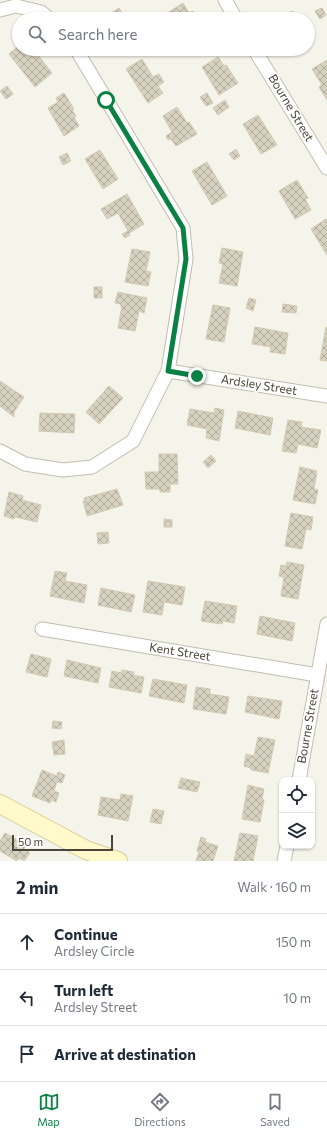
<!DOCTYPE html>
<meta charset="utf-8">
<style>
:root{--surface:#fff;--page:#f2f2f3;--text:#1f2937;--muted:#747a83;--line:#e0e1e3;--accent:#0b8043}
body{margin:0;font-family:Commissioner,sans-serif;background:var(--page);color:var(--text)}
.controls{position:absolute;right:12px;bottom:12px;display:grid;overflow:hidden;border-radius:8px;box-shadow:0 1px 3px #0004}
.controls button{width:36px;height:36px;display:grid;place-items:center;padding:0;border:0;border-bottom:1px solid var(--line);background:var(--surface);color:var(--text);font:20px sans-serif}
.scale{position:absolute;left:12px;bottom:10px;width:101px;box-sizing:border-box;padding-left:4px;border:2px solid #4a4538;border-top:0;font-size:11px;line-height:14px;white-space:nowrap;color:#4a4538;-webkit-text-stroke:3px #fff;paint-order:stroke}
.stop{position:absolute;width:12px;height:12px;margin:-9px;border:3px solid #0b8043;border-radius:50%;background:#fff}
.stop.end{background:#0b8043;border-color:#fff;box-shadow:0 1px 4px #0008}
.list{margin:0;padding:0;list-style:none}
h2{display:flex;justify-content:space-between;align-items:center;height:52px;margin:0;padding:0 16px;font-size:17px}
h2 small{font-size:13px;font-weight:400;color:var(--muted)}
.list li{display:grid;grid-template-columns:26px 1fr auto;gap:12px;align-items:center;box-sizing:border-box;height:56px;padding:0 16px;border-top:1px solid var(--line)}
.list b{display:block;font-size:15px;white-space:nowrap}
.list p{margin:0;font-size:13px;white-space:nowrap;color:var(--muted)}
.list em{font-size:13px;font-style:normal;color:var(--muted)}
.icon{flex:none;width:22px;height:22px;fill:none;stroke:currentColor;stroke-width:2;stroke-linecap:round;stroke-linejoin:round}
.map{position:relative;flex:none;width:327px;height:861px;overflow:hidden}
.search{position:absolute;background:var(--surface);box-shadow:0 1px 3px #0004;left:12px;right:12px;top:12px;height:44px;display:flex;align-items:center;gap:10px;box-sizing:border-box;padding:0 14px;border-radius:22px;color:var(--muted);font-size:15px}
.sheet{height:220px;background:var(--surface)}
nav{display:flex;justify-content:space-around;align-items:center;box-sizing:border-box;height:56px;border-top:1px solid var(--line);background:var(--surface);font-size:11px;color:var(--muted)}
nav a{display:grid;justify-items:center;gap:2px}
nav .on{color:var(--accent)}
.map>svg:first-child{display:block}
.building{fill:url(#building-cross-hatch);stroke:#d2cab2}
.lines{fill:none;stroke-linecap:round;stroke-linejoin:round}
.minor-casing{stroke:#c1bdad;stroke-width:15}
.secondary-casing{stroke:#d6ce9a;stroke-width:20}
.minor{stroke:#fff;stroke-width:13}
.secondary{stroke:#fff9cb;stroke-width:18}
.route{stroke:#0b8043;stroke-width:5}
.labels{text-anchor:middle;stroke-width:3.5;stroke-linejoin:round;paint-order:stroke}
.street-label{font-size:12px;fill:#4a4538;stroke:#fff}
</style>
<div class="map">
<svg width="327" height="861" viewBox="0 0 327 861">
<defs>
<pattern id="building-cross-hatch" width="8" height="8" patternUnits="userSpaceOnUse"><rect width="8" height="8" fill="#d7d1bf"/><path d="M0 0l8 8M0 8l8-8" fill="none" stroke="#b0ab9c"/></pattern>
</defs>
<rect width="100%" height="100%" fill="#f5f4eb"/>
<g class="building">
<polygon points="183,3 189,13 193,11 198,19 174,19 169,12"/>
<polygon points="119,8 126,19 97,18 107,13 108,15"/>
<polygon points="322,8 326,15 320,19 315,11"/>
<polygon points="292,11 298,19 279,19"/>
<polygon points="19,46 19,49 28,49 31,52 34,50 52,73 35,87 9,54"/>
<polygon points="218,57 224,66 226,65 238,83 219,95 202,67"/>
<polygon points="142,59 153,77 159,74 164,82 158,86 163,93 148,103 126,69"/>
<polygon points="327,60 327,100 319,87 322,85 312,69"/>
<polygon points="7,86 13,94 6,99 0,91"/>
<polygon points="64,93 74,109 72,110 76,116 74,117 79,126 64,136 48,108 58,102 56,98"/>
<polygon points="207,93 213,103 206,106 200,97"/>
<polygon points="225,100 229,107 218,115 213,108"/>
<polygon points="177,107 187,123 189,122 197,134 176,146 171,139 168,140 166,136 172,132 163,116"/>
<polygon points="258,115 277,145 261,154 243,124"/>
<polygon points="236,149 240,156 234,160 229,154"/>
<polygon points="100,150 118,179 103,189 85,159"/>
<polygon points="67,153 71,161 63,165 59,157"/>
<polygon points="207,162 227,196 212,205 192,171"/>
<polygon points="297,180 308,198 305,199 311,210 295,219 279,191"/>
<polygon points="127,194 144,224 129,233 130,235 125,238 122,234 128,231 118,213 107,219 101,209"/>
<polygon points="326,219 327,221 327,255 311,229"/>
<polygon points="222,248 243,252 237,286 219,283 223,264 219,263"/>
<polygon points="132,249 150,252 146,271 151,272 148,286 125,282"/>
<rect x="94" y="287" width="8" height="11"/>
<polygon points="118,292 147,298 144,313 139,311 135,331 118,328 122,306 120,306 121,304 115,303"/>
<polygon points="249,298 256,300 253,311 246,308"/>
<polygon points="283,304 297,306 296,313 282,312"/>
<polygon points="213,305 230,308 224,342 206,339"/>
<polygon points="255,327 288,333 285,354 270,352 271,347 252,344"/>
<polygon points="326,327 327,327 327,361 320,360"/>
<polygon points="0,381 24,397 14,412 14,417 0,406"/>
<polygon points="109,386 123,398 99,424 86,412"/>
<polygon points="215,408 224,410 219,441 206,438 207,429 187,425 190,409 214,413"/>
<polygon points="238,411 273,418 270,435 235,428"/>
<polygon points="40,413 75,414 74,433 39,431"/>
<polygon points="288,420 302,422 301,427 321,430 317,448 298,444 296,453 282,451"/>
<polygon points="159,454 177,454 178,484 170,484 170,492 160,492 160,489 146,489 145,472 159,472"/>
<polygon points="211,455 216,461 208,468 203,462"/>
<polygon points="300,467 317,471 314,489 318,490 315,504 293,500"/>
<polygon points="117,489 123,505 87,516 83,501 85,501 84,498"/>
<polygon points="9,492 23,496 22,500 41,505 37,522 15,517 14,519 4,516"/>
<polygon points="291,513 313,517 311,530 306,529 302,549 285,546"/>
<polygon points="164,519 172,520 172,527 164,527"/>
<polygon points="108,532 109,543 98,544 97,533"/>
<polygon points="287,562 304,565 298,599 281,596 284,577 279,576 281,565 286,566"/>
<polygon points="55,571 67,573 65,581 87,585 84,603 50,596"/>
<polygon points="148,581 185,587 182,605 164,602 162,615 143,612"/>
<polygon points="101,588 135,595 131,612 98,605"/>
<polygon points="205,601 237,606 234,623 223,621 222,624 201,621"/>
<polygon points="260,616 295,623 292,641 257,634"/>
<polygon points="31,654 51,659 47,677 26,672"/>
<polygon points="67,660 101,668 98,683 64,676"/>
<polygon points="122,670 134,672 133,675 144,677 141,693 109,687 112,671 121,673"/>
<polygon points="153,679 187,685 184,703 149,696"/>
<polygon points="196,687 210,689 210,694 229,697 226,714 193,709"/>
<polygon points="248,696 282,701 279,719 245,712"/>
<polygon points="53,721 62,722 61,729 52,728"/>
<polygon points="258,737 275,740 268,773 251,770 251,768 244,766 246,754 254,756"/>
<polygon points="64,740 65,754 54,755 52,742"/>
<polygon points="42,770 57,776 58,772 65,775 62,783 57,782 54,791 59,793 56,802 51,800 50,803 32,796"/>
<polygon points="181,778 200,782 197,792 178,788"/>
<polygon points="248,785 264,789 262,799 264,800 260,822 242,819"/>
<polygon points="121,794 133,796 128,821 98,815 101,797 120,800"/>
<polygon points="153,809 164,811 161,824 150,822"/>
<polygon points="5,833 26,845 24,849 30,853 24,861 19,858 17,861 0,851 0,841"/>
<polygon points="240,833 258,836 253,861 234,861"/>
<polygon points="201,837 206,839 205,842 218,846 213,861 196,861 199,852 197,851"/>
</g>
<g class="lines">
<defs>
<g id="minor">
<polyline points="225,0 236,19"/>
<polyline points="0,10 16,6 41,12 49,19"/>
<polyline points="254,49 327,168"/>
<polyline points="168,371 327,396"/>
<polyline points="0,451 25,464 63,470 92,467 133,441 168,371 186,259 183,228 76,49"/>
<polyline points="42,629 317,675"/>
<polyline points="299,780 327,624"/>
<polyline points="284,861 287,846"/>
</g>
<polyline id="secondary" points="0,804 86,850 118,861"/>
</defs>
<use href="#minor" class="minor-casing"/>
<use href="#secondary" class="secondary-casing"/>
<use href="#minor" class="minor"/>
<use href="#secondary" class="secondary"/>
</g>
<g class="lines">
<polyline class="route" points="106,100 183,228 186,259 168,371 197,376"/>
</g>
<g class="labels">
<g class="street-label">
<text transform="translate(291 108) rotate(59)" y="4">Bourne Street</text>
<text transform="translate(259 385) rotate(9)" y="4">Ardsley Street</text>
<text transform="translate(180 652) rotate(9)" y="4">Kent Street</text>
<text transform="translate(308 726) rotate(-80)" y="4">Bourne Street</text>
</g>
</g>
</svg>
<div class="controls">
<button><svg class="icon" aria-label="locate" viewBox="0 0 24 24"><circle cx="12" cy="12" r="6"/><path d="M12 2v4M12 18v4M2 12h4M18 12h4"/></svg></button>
<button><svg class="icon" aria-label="layers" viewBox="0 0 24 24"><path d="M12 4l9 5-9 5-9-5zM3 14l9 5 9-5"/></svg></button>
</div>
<div class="scale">50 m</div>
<div class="stop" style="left:106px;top:100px"></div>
<div class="stop end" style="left:197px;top:376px"></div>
<div class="search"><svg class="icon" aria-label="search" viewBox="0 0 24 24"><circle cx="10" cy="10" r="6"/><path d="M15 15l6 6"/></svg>Search here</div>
</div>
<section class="sheet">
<h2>2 min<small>Walk · 160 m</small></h2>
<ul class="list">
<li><svg class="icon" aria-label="ahead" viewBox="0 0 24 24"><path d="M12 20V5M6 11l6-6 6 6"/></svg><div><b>Continue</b><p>Ardsley Circle</p></div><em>150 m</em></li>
<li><svg class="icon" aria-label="left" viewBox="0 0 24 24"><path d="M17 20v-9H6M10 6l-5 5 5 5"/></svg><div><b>Turn left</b><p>Ardsley Street</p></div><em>10 m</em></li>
<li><svg class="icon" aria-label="arrive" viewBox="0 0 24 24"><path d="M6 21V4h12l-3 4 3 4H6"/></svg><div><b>Arrive at destination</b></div></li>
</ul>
</section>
<nav>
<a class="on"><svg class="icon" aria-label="map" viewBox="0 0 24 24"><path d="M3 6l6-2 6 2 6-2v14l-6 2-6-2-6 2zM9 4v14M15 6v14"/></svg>Map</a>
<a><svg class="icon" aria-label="directions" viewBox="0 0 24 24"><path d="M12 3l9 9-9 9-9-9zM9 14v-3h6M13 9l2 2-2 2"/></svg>Directions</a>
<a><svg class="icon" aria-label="saved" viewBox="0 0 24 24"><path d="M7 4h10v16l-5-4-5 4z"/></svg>Saved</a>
</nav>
